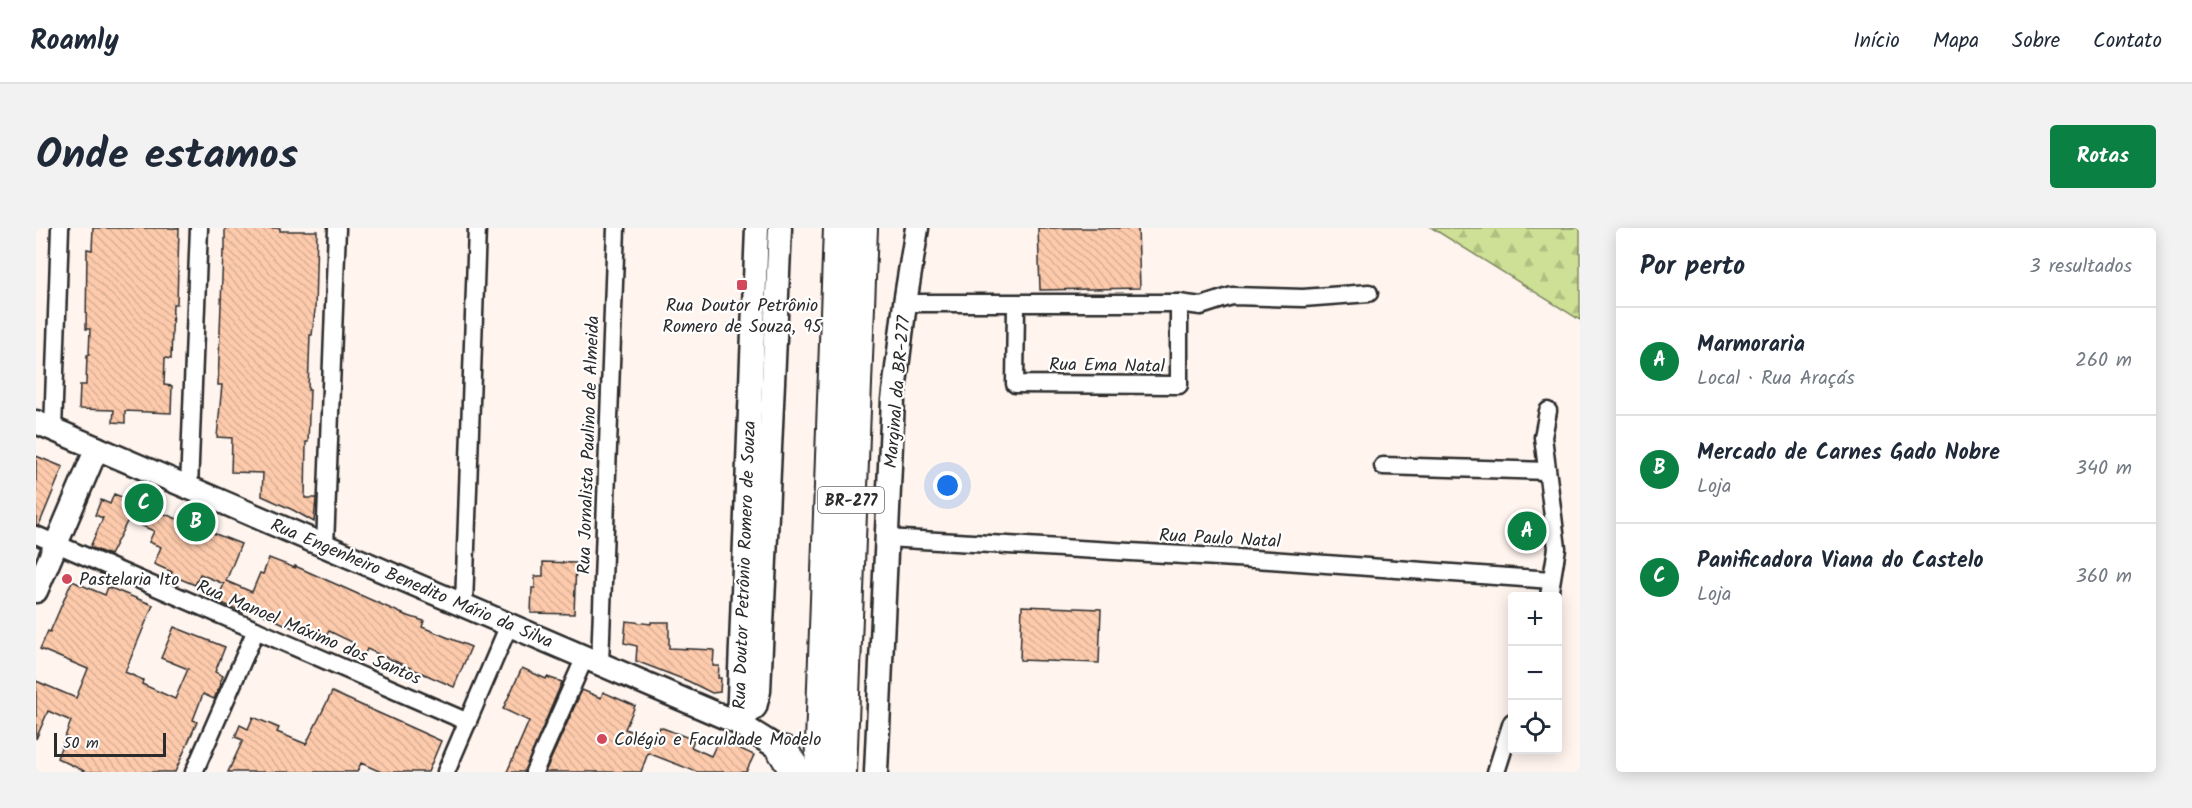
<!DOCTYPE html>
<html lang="pt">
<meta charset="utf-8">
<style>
:root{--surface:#fff;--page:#f2f2f3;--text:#1f2937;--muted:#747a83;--line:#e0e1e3;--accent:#0b8043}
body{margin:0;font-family:Kalam,sans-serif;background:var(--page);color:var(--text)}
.controls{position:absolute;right:18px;bottom:18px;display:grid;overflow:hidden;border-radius:6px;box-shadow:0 3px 15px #0003}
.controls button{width:54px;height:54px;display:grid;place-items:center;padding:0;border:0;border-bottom:2px solid var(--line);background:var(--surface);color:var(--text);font:30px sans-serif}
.scale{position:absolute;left:18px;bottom:15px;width:112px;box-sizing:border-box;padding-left:6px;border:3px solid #2b2b2b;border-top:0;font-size:16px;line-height:21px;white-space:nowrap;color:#2b2b2b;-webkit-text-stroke:4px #fff;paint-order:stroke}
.you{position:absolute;left:912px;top:258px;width:21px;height:21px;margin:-15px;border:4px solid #fff;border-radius:50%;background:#1a73e8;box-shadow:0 0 0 9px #1a73e833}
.badge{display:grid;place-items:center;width:39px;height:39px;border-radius:50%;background:var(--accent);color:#fff;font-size:20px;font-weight:700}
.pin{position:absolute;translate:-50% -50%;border:3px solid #fff;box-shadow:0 2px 6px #0006}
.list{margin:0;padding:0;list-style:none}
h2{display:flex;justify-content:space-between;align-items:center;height:78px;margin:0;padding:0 24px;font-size:26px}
h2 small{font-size:20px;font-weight:400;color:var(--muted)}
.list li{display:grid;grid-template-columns:39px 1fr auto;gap:18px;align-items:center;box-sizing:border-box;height:108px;padding:0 24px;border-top:2px solid var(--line)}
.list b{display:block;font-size:22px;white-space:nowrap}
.list p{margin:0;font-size:20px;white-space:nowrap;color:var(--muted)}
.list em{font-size:20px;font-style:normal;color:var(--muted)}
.icon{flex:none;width:33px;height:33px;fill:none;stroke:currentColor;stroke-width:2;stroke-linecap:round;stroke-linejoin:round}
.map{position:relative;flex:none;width:1544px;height:544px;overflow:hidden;border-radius:6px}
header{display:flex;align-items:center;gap:36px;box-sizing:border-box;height:84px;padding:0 30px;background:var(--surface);border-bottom:2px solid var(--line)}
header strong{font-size:28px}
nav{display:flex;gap:33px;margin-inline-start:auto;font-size:21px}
.intro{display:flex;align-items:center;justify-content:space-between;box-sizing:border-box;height:144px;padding:0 36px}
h1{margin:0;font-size:42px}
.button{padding:15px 27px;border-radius:6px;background:var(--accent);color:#fff;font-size:21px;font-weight:700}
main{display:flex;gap:36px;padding:0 36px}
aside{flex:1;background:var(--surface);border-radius:6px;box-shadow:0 3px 15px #0003}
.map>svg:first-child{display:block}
.forest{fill:url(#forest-firs);stroke:#7c8660;stroke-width:1.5}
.building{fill:url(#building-back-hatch);stroke:#2b2b2b;stroke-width:1.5}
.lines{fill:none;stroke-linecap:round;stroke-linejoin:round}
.street-casing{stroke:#2b2b2b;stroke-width:21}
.secondary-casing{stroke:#2b2b2b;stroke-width:27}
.highway-casing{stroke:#2b2b2b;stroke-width:34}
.street{stroke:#fff;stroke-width:16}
.secondary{stroke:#fff;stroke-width:22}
.highway{stroke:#fff;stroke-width:30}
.poi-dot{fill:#d1495b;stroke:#fff;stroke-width:2}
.labels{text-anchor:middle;stroke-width:4.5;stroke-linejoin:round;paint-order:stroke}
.shield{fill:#fff;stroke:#6b6b6b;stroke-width:1.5}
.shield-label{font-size:16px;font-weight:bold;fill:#2b2b2b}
.poi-label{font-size:18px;fill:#2b2b2b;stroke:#fff;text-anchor:start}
.street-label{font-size:18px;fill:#2b2b2b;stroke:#fff}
</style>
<header>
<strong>Roamly</strong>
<nav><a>Início</a><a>Mapa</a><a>Sobre</a><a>Contato</a></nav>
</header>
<div class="intro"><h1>Onde estamos</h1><a class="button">Rotas</a></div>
<main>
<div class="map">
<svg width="1544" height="544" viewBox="0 0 1544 544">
<defs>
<pattern id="forest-firs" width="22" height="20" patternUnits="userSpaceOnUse" patternTransform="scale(1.5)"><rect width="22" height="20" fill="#cde095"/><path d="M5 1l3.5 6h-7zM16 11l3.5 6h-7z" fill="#b0c081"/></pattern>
<pattern id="building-back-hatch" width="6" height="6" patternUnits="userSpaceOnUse" patternTransform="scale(1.5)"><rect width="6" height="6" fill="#fdcaac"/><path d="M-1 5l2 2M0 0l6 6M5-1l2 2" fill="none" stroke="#d9ae94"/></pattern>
</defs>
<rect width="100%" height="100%" fill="#fff4ee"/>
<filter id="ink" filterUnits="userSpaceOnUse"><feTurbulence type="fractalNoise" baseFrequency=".0167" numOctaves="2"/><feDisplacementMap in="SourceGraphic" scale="12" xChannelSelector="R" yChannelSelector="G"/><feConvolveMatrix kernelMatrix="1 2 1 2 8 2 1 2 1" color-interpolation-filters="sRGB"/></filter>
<g filter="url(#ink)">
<polygon class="forest" points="1396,0 1544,0 1544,92"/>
<g class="building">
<polygon points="57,0 143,0 141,76 137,76 135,131 129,130 128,157 136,158 135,185 89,183 89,195 77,194 78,182 43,181 44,157 50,157 51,127 53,127 54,101 50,101 51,21 56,22"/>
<polygon points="189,0 244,0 244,3 281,3 279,82 276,107 274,107 272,162 274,162 272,214 270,214 269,270 280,270 278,294 257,282 226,268 227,245 195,244 196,210 181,209 186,157 182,157 187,23 189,23"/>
<polygon points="1002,0 1102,0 1104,60 1004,62"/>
<polygon points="0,228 27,239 3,297 0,297"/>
<polygon points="78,266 205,316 190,353 216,364 224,345 227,346 233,330 259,340 259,338 369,387 388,393 386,399 435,419 418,459 331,421 326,432 313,426 318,415 293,403 287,414 209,378 207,384 181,373 188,356 164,346 159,357 135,347 136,344 118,336 125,319 113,314 118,303 92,292 74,327 54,319 67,290 59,287 65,272 74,276"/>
<polygon points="1482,290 1499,290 1500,317 1483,317"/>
<polygon points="507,334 540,335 538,386 495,385 496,360 499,360 499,348 507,348"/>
<polygon points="36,353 69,367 72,359 117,377 89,444 107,452 106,456 139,471 152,441 125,430 138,399 189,419 179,444 187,448 184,454 185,455 178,471 167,466 157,492 161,494 139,544 50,544 21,530 35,493 12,483 0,511 0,453 40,470 52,441 4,421 12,403 14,404"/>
<polygon points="986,378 1065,381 1063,435 984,432"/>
<polygon points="590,393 615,396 615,394 633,394 633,420 678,422 677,438 683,438 682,450 685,450 684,464 676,465 652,453 600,433 601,418 588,415"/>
<polygon points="486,440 510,451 511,449 526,454 488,544 471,544 493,493 467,481"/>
<polygon points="546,462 565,470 567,464 599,478 589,501 619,513 624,499 658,512 655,519 675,528 683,511 718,527 710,544 661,544 612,525 605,544 509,544"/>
<polygon points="296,464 405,513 392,544 345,544 325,535 321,544 192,544 207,512 199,509 204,497 212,501 217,489 243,500 241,504 270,516"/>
</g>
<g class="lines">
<defs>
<g id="street">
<polyline points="869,75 1143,75 1165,78 1196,68 1267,70 1333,65"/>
<polyline points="980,76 979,156 1143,157 1143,75"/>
<polyline points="1512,183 1507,209 1521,320 1513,368"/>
<polyline points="17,202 24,0"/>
<polyline points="1347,238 1510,243"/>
<polyline points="153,260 163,0"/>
<polyline points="0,307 432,494"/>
<polyline points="850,310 1234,332 1515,352"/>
<polyline points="289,318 301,0"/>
<polyline points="428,377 441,0"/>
<polyline points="564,435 580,0"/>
<polyline points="158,544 220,402"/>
<polyline points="410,544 473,397"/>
<polyline points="498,544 549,429"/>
<polyline points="1460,544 1476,494"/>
</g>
<g id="secondary">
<polyline points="0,194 702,495 747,523"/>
<polyline points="0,363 61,220"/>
<polyline points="702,495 719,479 723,463 744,0"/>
<polyline points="702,495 721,0"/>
<polyline points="840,544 857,172 869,75 881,0"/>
</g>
<g id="highway">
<polyline points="747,523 760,544"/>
<polyline points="784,544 803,0"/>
<polyline points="805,544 826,0"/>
</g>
</defs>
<use href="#street" class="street-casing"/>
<use href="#secondary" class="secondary-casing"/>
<use href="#highway" class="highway-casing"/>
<use href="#street" class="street"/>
<use href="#secondary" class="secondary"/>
<use href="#highway" class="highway"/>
</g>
</g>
<g class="poi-dot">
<rect x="700" y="51" width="12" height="12" rx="3"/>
<circle cx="31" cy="351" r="6"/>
<circle cx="566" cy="511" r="6"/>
</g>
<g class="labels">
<rect class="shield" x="782" y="259" width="66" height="26" rx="4.5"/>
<g class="shield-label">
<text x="815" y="278">BR-277</text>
</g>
<g class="poi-label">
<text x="706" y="83" text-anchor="middle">Rua Doutor Petrônio<tspan x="706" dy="21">Romero de Souza, 95</tspan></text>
<text x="43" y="357">Pastelaria Ito</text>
<text x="578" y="517">Colégio e Faculdade Modelo</text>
</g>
<g class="street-label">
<text transform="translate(1071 137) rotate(1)" y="6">Rua Ema Natal</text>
<text transform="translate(861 164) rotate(-85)" y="6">Marginal da BR-277</text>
<text transform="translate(552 217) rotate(-88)" y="6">Rua Jornalista Paulino de Almeida</text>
<text transform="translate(1184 310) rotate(3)" y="6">Rua Paulo Natal</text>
<text transform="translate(708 337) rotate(-88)" y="6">Rua Doutor Petrônio Romero de Souza</text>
<text transform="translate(376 355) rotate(23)" y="6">Rua Engenheiro Benedito Mário da Silva</text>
<text transform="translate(273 404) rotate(23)" y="6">Rua Manoel Máximo dos Santos</text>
</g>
</g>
</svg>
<div class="controls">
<button>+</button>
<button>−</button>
<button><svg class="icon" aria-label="locate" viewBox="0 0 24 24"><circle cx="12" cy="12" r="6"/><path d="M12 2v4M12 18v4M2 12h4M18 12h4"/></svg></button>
</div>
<div class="scale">50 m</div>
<div class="you"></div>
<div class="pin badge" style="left:1491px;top:303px">A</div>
<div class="pin badge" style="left:160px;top:294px">B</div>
<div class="pin badge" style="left:108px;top:275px">C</div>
</div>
<aside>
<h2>Por perto<small>3 resultados</small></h2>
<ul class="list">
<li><span class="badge">A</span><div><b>Marmoraria</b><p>Local · Rua Araçás</p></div><em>260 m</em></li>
<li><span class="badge">B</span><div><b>Mercado de Carnes Gado Nobre</b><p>Loja</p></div><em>340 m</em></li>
<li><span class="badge">C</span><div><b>Panificadora Viana do Castelo</b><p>Loja</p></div><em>360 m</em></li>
</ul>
</aside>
</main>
